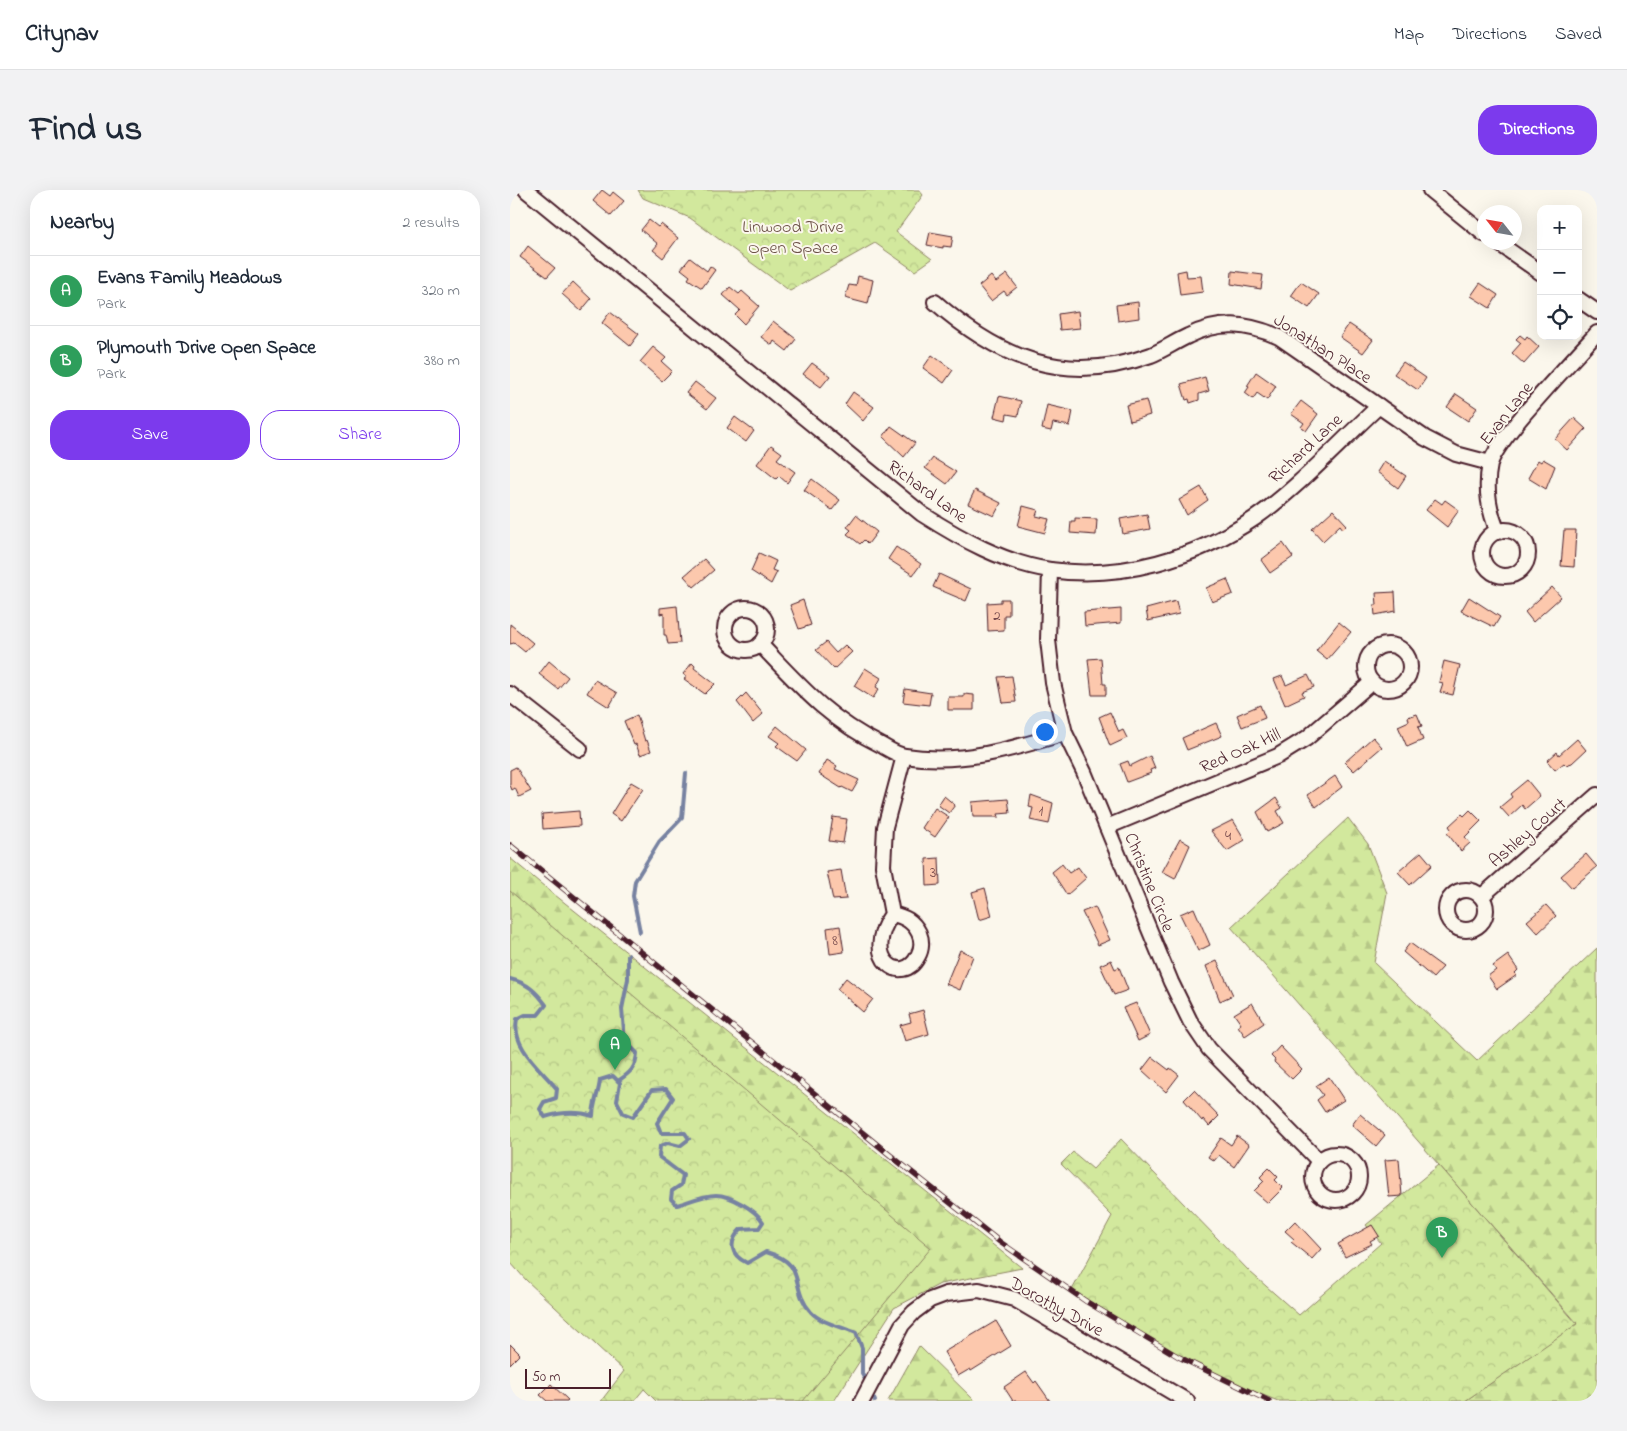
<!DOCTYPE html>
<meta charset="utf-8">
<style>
:root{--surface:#fff;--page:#f2f2f3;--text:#1f2937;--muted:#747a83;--line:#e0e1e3;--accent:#7c3aed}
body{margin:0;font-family:"Indie Flower",sans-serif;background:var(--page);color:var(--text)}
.controls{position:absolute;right:15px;top:15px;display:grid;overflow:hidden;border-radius:10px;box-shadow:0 5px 20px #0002}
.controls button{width:45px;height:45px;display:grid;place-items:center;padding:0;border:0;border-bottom:1px solid var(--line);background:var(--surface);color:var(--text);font:25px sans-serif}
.compass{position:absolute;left:967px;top:15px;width:45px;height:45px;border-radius:50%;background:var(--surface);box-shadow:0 5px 20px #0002;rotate:301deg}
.scale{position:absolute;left:15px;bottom:12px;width:86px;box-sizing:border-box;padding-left:5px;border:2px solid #4a1f2b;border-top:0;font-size:14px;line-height:18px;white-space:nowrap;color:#4a1f2b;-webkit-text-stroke:4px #fbf7ec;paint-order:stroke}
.you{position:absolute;left:534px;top:541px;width:18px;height:18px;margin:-12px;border:4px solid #fff;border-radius:50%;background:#1a73e8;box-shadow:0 0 0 8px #1a73e833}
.badge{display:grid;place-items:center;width:32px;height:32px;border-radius:50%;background:var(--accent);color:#fff;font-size:16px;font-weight:700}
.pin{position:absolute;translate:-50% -41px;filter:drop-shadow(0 1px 2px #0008)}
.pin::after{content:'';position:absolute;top:26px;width:18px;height:15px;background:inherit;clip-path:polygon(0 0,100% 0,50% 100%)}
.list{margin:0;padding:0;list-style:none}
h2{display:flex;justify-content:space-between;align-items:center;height:65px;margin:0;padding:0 20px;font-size:21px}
h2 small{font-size:16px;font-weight:400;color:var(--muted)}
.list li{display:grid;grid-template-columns:32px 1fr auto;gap:15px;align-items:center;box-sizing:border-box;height:70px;padding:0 20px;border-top:1px solid var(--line)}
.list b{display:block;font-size:19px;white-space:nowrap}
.list p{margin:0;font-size:16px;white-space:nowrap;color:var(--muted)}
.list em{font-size:16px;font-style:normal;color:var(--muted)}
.actions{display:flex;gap:10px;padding:15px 20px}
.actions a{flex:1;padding:11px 0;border:1px solid var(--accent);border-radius:20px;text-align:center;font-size:18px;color:var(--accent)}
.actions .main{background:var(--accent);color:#fff}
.icon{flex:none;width:28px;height:28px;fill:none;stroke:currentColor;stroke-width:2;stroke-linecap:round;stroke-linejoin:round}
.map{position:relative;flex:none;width:1087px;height:1211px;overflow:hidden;border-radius:20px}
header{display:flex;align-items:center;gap:30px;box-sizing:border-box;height:70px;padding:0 25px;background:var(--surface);border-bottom:1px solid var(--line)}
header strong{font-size:24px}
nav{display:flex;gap:28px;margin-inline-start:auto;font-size:18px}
.intro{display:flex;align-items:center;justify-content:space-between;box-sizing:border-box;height:120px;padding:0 30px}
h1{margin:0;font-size:35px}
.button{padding:12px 22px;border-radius:20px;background:var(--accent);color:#fff;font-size:18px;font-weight:700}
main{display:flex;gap:30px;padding:0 30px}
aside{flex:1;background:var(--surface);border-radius:20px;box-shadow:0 5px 20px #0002}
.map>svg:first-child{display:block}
.forest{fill:url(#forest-firs);stroke:#8e8464}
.park{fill:url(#park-crowns);stroke:#8e8464}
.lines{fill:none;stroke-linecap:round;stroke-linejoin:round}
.stream{stroke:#7782a1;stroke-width:4}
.building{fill:#fcc8ad;stroke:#4a1f2b}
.minor-casing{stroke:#4a1f2b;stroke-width:18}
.minor{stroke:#fbf7ec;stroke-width:14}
.rail-casing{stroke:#4a1f2b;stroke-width:5.5}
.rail{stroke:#fbf7ec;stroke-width:4;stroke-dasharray:11;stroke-linecap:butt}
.labels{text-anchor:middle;stroke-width:4;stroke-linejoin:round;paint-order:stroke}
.number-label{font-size:15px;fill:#76494c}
.park-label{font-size:18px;fill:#6c5148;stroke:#fbf7ec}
.street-label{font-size:18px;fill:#4a1f2b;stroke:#fbf7ec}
</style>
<header>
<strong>Citynav</strong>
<nav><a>Map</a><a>Directions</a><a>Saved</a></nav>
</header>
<div class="intro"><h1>Find us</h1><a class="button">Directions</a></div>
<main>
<aside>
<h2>Nearby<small>2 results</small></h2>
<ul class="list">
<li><span class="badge" style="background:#2e9e5b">A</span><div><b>Evans Family Meadows</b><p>Park</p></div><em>320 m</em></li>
<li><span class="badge" style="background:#2e9e5b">B</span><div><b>Plymouth Drive Open Space</b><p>Park</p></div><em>380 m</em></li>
</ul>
<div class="actions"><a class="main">Save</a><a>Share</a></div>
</aside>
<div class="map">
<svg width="1087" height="1211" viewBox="0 0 1087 1211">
<defs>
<pattern id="forest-firs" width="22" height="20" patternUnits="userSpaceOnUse" patternTransform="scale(1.25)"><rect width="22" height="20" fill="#d2e89d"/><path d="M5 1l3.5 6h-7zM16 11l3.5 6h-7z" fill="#b6c787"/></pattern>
<pattern id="park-crowns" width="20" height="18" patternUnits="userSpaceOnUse" patternTransform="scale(1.25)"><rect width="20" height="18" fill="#d2e89d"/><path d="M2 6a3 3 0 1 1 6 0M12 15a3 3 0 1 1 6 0" fill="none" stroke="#b6c787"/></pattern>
</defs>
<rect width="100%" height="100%" fill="#fbf7ec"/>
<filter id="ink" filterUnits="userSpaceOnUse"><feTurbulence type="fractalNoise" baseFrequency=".02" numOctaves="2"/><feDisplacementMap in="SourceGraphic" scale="10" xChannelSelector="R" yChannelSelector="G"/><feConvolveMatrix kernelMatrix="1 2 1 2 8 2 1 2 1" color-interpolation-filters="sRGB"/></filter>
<g filter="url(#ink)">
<g class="forest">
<polygon points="838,628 858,654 877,703 864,773 967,871 1087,758 1087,1211 955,1211 1067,1133 721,737"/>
<polygon points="0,668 35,697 512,1078 430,1094 384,1118 324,1211 164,1211 0,1060"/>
<polygon points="409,1156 465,1211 378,1211"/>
</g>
<g class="park">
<polygon points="128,0 409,0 413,5 386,42 422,69 405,81 365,53 280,101 180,28 133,8"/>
<polygon points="0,701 421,1058 293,1211 146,1211 134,1199 124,1211 91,1211 114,1181 16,1090 0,1072"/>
<polygon points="611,949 740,1082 789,1125 871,1053 856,1035 929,975 1067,1134 955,1211 768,1211 710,1188 669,1167 562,1100 602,1026 551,974 563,962 583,979"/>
</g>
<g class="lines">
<g class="stream">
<polyline points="130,742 123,706 125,691 149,652 172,628 176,583"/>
<path d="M 0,789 C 17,793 26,801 36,815 L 28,825 L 15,825 L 7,829 C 1,857 31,879 47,899 L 46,908 L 34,912 L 30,919 L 35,927 C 52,922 67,921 83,926 C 83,913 89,903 90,890 L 103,886 L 110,893 L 107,911 L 113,923 L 123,927 L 142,900 L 156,899 L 163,908 L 147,933 L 151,943 L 175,943 L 179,949 L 170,956 L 158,953 L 150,956 L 149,967 L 173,985 L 171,995 L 162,1001 L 161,1009 L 167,1015 C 178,1012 193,1005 206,1005 C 220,1005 246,1020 253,1032 L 249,1038 L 231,1039 C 218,1052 220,1065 237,1073 L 256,1062 C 299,1074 278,1096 301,1122 C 311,1133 333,1137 346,1143 L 352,1158 L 352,1184 L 357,1193"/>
<path d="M 108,891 C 120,883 126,878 127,863 L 115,851 L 112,819 L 118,789 L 118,765"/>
<polyline points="361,1202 365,1211"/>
</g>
</g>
<g class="building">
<polygon points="92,0 100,6 103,2 114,11 101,26 83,11"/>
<polygon points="139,30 148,37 151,34 168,48 153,68 143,60 148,54 131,40"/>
<polygon points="420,42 443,46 441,57 433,56 433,58 417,55"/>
<polygon points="18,56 45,78 37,87 10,67"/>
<polygon points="180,68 197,81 200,76 205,80 192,98 178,89 180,86 171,79"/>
<polygon points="676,80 677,87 691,86 693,102 670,105 667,82"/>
<polygon points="722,81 753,85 751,99 721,94"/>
<polygon points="497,84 507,97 497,105 494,101 481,111 469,96 481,86 486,92"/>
<polygon points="348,86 363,90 358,114 335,108 339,95 346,96"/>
<polygon points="63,92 81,109 71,121 52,104"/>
<polygon points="791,92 809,104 799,118 781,106"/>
<polygon points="970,93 988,105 980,118 961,106"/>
<polygon points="220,97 229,104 232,101 249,116 234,134 225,125 230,120 213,105"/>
<polygon points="628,112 629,128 608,131 606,115"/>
<polygon points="568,121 570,138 550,140 548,124"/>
<polygon points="100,122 129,144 120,156 92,133"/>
<polygon points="263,131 286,149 277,161 264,151 262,155 251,147"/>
<polygon points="839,134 863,150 853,163 830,147"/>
<polygon points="1010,145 1015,149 1017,146 1029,157 1014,174 1002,163 1011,153 1006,149"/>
<polygon points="143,157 156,168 152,172 162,181 152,191 130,172"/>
<polygon points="422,165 443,180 434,193 413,178"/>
<polygon points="893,172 916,188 908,200 884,184"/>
<polygon points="302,173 320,186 311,197 293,184"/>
<polygon points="746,182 766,196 757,210 747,203 743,209 735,203 739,197 737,196"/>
<polygon points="695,187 699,201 689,204 689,210 680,213 679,209 676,210 671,194"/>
<polygon points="185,192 206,208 197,219 176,203"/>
<polygon points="343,202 364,217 353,231 335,214"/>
<polygon points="946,204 967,218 958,231 937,217"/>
<polygon points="489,206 511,211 508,226 497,224 496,230 484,227"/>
<polygon points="636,210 640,225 620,231 616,215"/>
<polygon points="791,211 808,224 796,241 791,237 794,233 781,224"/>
<polygon points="537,215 563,221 560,236 543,233 541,241 532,239"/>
<polygon points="225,227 244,241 236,252 217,238"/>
<polygon points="1064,228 1076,239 1057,260 1045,249"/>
<polygon points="381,236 405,253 394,267 373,247"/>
<polygon points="261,255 272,263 267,269 285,282 277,293 269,286 266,289 247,274"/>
<polygon points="423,268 446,282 437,294 415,278"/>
<polygon points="1033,269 1045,276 1036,299 1018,288 1028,270 1031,272"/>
<polygon points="874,271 896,286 888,298 867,282"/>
<polygon points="302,289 330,310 322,320 294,300"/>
<polygon points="691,297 698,310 677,325 669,310"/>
<polygon points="465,300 491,313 484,326 458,314"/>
<polygon points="925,309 932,314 935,310 949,320 937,337 916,320"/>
<polygon points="513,316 528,320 526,326 539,329 535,343 508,336"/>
<polygon points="823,320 837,335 833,339 830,335 813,351 802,339"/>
<polygon points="637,324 640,339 613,344 610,329"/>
<polygon points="346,325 367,342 358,354 354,350 350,354 337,344 341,340 337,337"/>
<polygon points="565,328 587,329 586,345 560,343 561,331 565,331"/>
<polygon points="1054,340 1066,340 1064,377 1051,376"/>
<polygon points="773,353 783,367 760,383 751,370"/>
<polygon points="386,357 411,374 403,385 378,369"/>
<polygon points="249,363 266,371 262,380 267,382 261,394 241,381"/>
<polygon points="194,369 204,380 184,397 174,386"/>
<polygon points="429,384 461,399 456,411 423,397"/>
<polygon points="717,389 723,404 702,412 696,398"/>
<polygon points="1042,397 1051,407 1023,432 1015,422"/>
<polygon points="885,402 886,421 865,425 864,415 867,415 866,403"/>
<polygon points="959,407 990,427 984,437 951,421"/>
<polygon points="491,409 499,409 499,425 494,425 494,440 478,441 477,413 491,412"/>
<polygon points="293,410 301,435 289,439 280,415"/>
<polygon points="666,411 669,424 638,431 636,419"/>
<polygon points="167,416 170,453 158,454 156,445 154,445 154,423 150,424 150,418"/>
<polygon points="611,419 611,433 575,436 574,422"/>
<polygon points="829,432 841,442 817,470 806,461"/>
<polygon points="0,434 23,453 15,462 4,453 0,454"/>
<polygon points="316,452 326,463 335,455 342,462 324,479 306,460"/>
<polygon points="591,468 593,494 596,494 596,505 582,505 578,469"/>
<polygon points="39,471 58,487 48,499 29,484"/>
<polygon points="934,471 950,475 943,505 930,502 933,493 929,492"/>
<polygon points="182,473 185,476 184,478 205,494 195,504 174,489 177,487 173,484"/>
<polygon points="355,478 371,488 366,497 369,499 363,508 344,496"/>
<polygon points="798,485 804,497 792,502 794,506 775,515 764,489 772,486 776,495"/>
<polygon points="502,486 506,512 493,513 488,487"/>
<polygon points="85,490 107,503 99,517 77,503"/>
<polygon points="395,499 421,503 419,515 393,512"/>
<polygon points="236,503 253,524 243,533 227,512"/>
<polygon points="454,504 464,505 464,520 438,520 438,507 454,507"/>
<polygon points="750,515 755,528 732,537 727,525"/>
<polygon points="600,522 609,542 613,540 617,548 600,556 589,527"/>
<polygon points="907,524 912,536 908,537 913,550 897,557 888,536 899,531 898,527"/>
<polygon points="127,525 135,551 137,550 141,561 130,565 126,554 124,555 114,531"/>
<polygon points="706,533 712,546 677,560 672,548"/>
<polygon points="267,536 296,560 287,571 266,556 269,553 259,546"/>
<polygon points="863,547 872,557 844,581 835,572"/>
<polygon points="1067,549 1076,560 1062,573 1056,575 1054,573 1045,580 1037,571 1047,562 1049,565"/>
<polygon points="640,566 645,578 640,580 641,583 617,592 610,574 618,571 620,576"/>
<polygon points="317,570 327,576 325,579 349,590 342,602 332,597 331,598 309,584"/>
<polygon points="6,577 21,601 9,607 5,598 2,600 0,595 0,580"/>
<polygon points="825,586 832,597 806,617 798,605"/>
<polygon points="1017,590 1030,606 1015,619 1012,615 999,627 990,617 1002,607 1000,604"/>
<polygon points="121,592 133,599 111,631 101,624"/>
<polygon points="521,605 543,613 539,634 520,630 523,618 519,617"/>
<polygon points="434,606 445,615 439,623 428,615"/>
<polygon points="766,608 772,618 767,621 774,633 757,642 747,622"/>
<polygon points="498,609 500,623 488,624 489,627 463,627 462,612"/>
<polygon points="425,618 439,627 425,647 412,638"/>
<polygon points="960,620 971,631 955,647 960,653 951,661 937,643 941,639 939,636 952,624 954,626"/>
<polygon points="69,621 70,636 33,639 32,624"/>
<polygon points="323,627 337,629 333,653 319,651"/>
<polygon points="723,630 735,650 717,661 701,641"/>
<polygon points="670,649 680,655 665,689 652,682"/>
<polygon points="911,662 922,675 900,695 888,682"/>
<polygon points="1076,664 1087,677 1062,698 1051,686"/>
<polygon points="429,668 430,695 417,696 416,669"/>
<polygon points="552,674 559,683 568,677 576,688 557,705 542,682"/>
<polygon points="331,680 336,709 323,710 317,682"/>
<polygon points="475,698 482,726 469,730 462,702"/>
<polygon points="1036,715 1046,726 1028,743 1017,731"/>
<polygon points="585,717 600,750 588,755 572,722"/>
<polygon points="684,718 700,755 688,761 670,724"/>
<polygon points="330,736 334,762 320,764 317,738"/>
<polygon points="900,753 933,777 923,788 893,762"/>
<polygon points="450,760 463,766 450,800 436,794"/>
<polygon points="998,765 1008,780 1005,783 1007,785 987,799 978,786 986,780 983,776"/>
<polygon points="601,770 605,779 609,777 618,800 604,805 590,775"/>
<polygon points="707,771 723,805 710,811 696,776"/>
<polygon points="336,788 363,809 353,822 327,799"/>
<polygon points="626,813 640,845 628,851 613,818"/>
<polygon points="742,813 754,833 735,846 728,836 731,834 724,824"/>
<polygon points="413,820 419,844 395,851 390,835 401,832 399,824"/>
<polygon points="770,856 792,879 782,889 764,872 765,870 761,866"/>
<polygon points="642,867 659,880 660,878 669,885 656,902 632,880"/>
<polygon points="819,887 834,910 815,922 807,910 813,905 806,896"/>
<polygon points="684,900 709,926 699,936 693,929 692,931 674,910"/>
<polygon points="850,924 875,945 866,956 842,935"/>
<polygon points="727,946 739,955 724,977 709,965 704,971 698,967 711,948 721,955"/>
<polygon points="889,969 892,1006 879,1007 875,970"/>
<polygon points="759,978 768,987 765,990 773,998 758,1013 744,1001 754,991 750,987"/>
<polygon points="785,1031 811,1059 802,1069 781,1052 784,1049 775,1041"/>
<polygon points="862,1035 869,1046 860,1051 862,1054 835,1067 828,1054"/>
<polygon points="486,1131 501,1156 461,1181 460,1179 448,1186 434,1162"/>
<polygon points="0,1154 10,1164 0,1174"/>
<polygon points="516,1182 524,1193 526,1191 540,1211 503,1211 494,1197"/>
<polygon points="41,1194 58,1210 57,1211 37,1211 30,1205"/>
</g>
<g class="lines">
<defs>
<g id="minor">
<path d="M 16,0 L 412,324 C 451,349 494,373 540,380 C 612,390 686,368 745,328 C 787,299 831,251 869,216"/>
<polyline points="920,0 974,44"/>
<polyline points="987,52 1031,83"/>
<polyline points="1068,109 1087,122"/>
<path d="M 425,112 C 490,169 555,196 641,165 C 653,160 665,152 678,146 C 710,130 737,133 769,147 L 915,248 L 946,264 L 980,273"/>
<circle cx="995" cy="363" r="23"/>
<path d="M 988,342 C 979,321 975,297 980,274 C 987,248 1065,168 1087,143"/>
<polyline points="540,380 538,450 543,493 555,543 574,582 661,792 680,831 699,859 809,971"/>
<circle cx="236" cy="439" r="21"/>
<path d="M 250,454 C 290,496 318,529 371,555 C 378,559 387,565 395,566 C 450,575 503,559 555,543"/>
<circle cx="878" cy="477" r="22"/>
<polyline points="0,504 70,559"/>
<polyline points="597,637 768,566 797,548 862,492"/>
<circle cx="956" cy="720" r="20"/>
<polyline points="972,706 1087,605"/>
<path d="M 382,724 C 395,727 403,731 409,743 C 412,750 412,759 408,766 C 393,797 350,769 382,724 L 373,676 L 375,637 L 394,566"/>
<circle cx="826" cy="987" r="23"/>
<polyline points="352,1211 392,1135 404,1122 420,1110 436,1104 469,1100 504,1109 677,1211"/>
</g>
</defs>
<use href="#minor" class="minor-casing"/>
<use href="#minor" class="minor"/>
<defs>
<polyline id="rail" points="0,655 380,965 490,1052 577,1112 669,1167 759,1211"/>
</defs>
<use href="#rail" class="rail-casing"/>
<use href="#rail" class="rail"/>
</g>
</g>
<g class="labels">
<g class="number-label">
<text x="487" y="430">2</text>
<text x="531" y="625">1</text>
<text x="718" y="650">4</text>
<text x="423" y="687">3</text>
<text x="325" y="755">8</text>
</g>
<g class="park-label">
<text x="283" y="42">Linwood Drive<tspan x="283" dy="21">Open Space</tspan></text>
</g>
<g class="street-label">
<text transform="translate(813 158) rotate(33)" y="6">Jonathan Place</text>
<text transform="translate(996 223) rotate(-52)" y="6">Evan Lane</text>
<text transform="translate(795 258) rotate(-43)" y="6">Richard Lane</text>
<text transform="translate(418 301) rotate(36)" y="6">Richard Lane</text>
<text transform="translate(730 560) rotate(-24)" y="6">Red Oak Hill</text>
<text transform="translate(1017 642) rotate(-41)" y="6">Ashley Court</text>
<text transform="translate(640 692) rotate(68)" y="6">Christine Circle</text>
<text transform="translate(547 1116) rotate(29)" y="6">Dorothy Drive</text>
</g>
</g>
</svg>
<div class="controls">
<button>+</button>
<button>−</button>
<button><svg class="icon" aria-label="locate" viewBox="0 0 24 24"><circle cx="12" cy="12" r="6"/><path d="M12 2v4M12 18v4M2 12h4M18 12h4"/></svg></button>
</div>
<svg class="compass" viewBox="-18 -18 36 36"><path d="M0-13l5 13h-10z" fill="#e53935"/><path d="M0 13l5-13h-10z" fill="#747a83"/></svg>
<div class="scale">50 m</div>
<div class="you"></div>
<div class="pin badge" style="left:105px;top:880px;background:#2e9e5b">A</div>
<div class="pin badge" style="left:932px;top:1068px;background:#2e9e5b">B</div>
</div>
</main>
